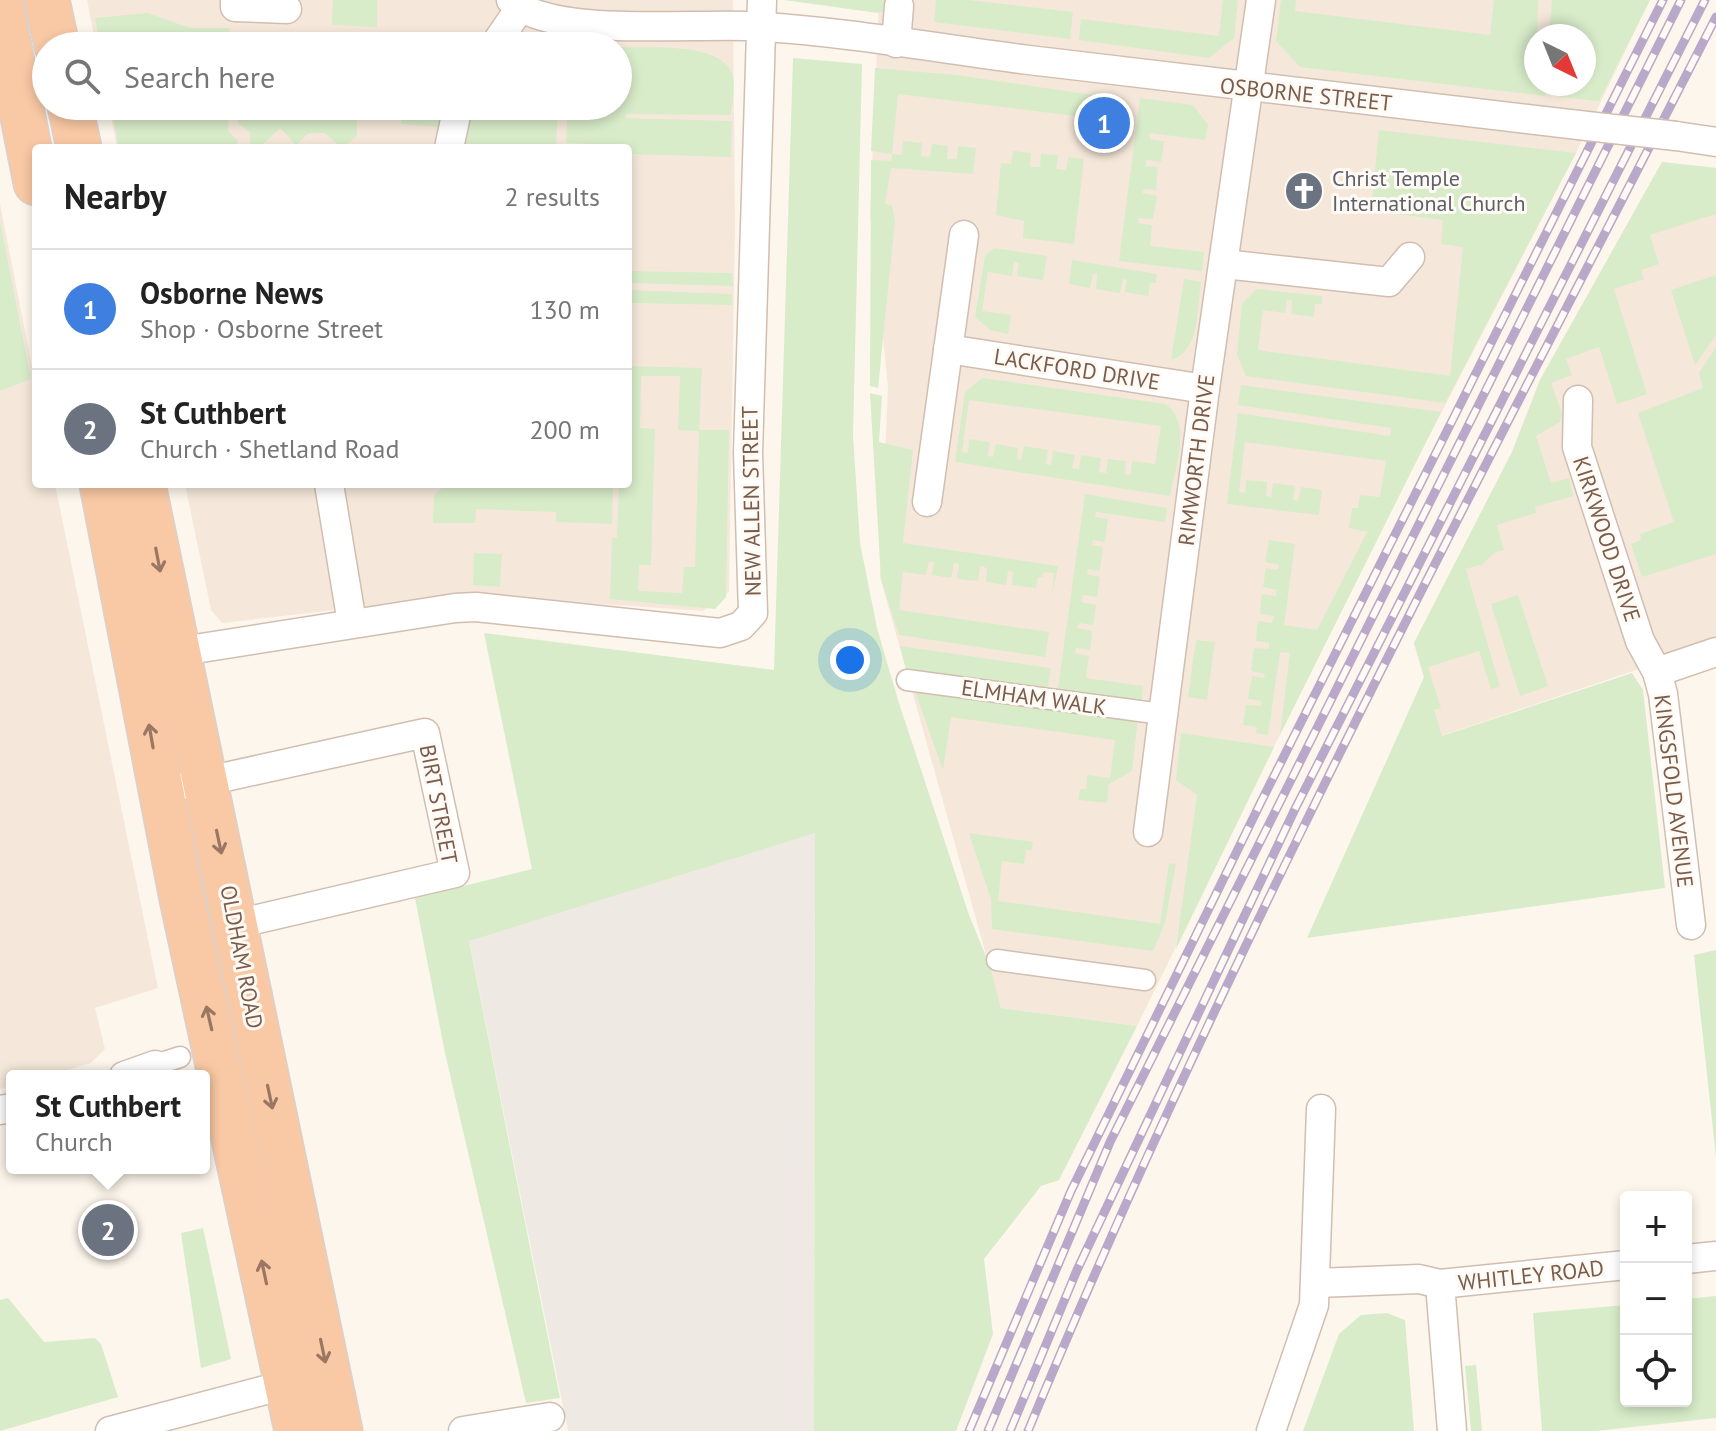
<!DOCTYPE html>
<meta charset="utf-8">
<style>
:root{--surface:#fff;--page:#f2f2f2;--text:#222;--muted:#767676;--line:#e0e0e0;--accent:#111827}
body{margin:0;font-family:"PT Sans",sans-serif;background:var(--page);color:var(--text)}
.controls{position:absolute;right:24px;bottom:24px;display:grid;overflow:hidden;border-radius:8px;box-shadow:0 4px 12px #0003}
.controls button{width:72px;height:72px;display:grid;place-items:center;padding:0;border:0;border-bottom:2px solid var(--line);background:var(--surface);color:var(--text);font:40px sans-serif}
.compass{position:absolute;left:1524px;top:24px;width:72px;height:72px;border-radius:50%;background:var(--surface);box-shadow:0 4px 12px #0003;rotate:137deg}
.you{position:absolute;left:850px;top:660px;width:28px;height:28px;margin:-20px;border:6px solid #fff;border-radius:50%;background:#1a73e8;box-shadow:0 0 0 12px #1a73e833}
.badge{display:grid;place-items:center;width:52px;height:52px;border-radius:50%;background:var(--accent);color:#fff;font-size:26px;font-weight:700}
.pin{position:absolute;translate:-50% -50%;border:4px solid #fff;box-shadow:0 2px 8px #0006}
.popup{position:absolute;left:6px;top:1070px;width:204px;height:104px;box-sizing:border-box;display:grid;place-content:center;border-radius:8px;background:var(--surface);filter:drop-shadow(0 2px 6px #0005);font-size:26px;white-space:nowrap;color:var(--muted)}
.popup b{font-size:30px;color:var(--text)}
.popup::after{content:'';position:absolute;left:50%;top:100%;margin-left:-16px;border:16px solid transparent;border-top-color:var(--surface)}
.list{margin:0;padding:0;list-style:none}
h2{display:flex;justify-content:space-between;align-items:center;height:104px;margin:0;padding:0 32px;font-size:34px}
h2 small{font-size:26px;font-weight:400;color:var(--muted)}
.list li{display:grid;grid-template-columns:52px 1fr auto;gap:24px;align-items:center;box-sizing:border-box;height:120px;padding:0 32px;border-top:2px solid var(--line)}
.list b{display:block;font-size:30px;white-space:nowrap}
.list p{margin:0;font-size:26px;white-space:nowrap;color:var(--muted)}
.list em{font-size:26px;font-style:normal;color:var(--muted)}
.icon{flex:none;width:44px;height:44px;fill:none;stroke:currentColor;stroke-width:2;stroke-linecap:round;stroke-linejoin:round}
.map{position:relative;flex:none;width:1716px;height:1431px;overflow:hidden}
.search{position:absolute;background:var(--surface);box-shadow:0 4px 12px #0003;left:32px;top:32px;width:600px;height:88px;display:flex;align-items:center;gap:20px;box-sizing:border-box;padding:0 28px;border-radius:44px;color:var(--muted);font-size:30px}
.panel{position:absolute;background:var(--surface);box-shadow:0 4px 12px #0003;left:32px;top:144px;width:600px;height:344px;border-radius:8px}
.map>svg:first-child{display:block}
.residential{fill:#f5e8da;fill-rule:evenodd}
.industrial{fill:#efe9e4}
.green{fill:#d8ecc9;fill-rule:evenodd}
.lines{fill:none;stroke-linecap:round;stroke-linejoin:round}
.pedestrian-casing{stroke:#d1beb0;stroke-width:23}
.minor-casing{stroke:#d1beb0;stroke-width:31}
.trunk-casing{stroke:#dad1cd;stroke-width:47}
.pedestrian{stroke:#fff;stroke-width:20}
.minor{stroke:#fff;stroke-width:28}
.trunk{stroke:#f9c8a4;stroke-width:44}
.rail-casing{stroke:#b9a8c9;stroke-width:9}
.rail{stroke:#fffaf3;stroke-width:6;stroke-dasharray:18;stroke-linecap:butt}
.minor-bridge-casing{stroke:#d1beb0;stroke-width:31;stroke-linecap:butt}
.minor-bridge{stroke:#fff;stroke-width:28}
.oneway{stroke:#9a7763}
.labels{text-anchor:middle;stroke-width:6;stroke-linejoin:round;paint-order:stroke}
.street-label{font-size:22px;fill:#7a5c4d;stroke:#fffaf3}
.worship-label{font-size:22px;fill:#5b616d;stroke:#fffaf3;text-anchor:start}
</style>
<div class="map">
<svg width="1716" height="1431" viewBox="0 0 1716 1431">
<rect width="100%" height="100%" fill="#fdf6ec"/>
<g class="residential">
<polygon points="87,0 733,0 735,226 729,592 703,611 468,595 222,623 211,610 185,484 628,484 628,148 117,148 109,106 618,106 618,46 96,46"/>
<path d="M 879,0 L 1650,0 L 1576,153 L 1379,533 L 1137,1026 L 1001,1008 L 880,577 L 888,386 L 870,213 ZM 1536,36 L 1584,36 L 1584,84 L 1536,84 Z"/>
<polygon points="1662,162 1716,168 1716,643 1441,736 1414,643 1512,452 1540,380"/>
<polygon points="0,204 36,387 36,484 55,484 158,988 95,1008 105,1049 91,1063 46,1076 12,1076 12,1086 0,1089"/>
</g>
<polygon class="industrial" points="815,832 814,1431 568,1431 469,940"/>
<g class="green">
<polygon points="333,0 377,0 377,27 332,25"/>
<polygon points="784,0 886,0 884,12 878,13"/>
<polygon points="936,0 969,0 1073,12 1070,39 934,22"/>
<polygon points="1223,0 1238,0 1234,38 1209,58 1079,40 1081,19 1219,36"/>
<polygon points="1281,0 1296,0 1295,11 1490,35 1494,0 1538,0 1536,84 1545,84 1546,96 1300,67 1276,41"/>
<polygon points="1552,0 1650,0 1599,101 1559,97 1556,84 1584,84 1584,36 1549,36"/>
<polygon points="148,13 190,28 229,28 229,46 100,46 95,18"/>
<path d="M 618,47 C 648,49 724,40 733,77 C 735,88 732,104 731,115 L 626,114 L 625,118 L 732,121 L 731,157 L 628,154 L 628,148 L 622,145 L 566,143 L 567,115 L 558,114 L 556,148 L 463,148 L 472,106 L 618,106 Z"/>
<polygon points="793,58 862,64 853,435 860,543 877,628 898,700 969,915 990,966 1001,1008 1137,1026 1059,1180 1041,1186 984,1259 993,1334 956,1431 814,1431 815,833 469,941 560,1398 526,1403 445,1053 415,898 532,869 484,633 774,670"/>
<polygon points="875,68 956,75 1093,95 1090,118 898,94 892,154 902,155 903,141 922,143 921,156 930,157 932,144 948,146 947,159 957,159 958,146 976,148 973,174 891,168 885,204 892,205 895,221 878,388 870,386 871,160 891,161 892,154 871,151"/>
<polygon points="1140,98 1193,105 1208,125 1205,140 1150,133 1150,139 1164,141 1161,162 1146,160 1146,166 1158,167 1156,190 1144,189 1142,193 1157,196 1153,219 1139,218 1138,223 1152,225 1150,246 1204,252 1202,271 1119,261"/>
<polygon points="111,106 229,106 228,131 237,140 237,148 119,148"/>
<polygon points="325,106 357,106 357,136 342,148 325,133 309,133 296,145 280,128 260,147 250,146 250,132 238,123 238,114 325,115"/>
<polygon points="445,106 439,127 401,124 401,107"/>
<polygon points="1379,130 1576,153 1445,403 1246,376 1237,355 1242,304 1257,289 1322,296 1322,304 1315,304 1314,317 1291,314 1292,300 1287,300 1285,313 1263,310 1258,350 1450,376 1463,247 1441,244 1443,220 1371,211"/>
<polygon points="1013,151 1031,153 1030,167 1040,167 1041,154 1058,155 1056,169 1066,170 1068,157 1084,159 1074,244 1023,238 1024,221 996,215 1001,163 1011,164"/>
<polygon points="1662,162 1716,168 1716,214 1650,235 1659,264 1641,270 1644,279 1614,289 1647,394 1617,404 1599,347 1566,359 1572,375 1551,383 1562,414 1560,422 1536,436 1551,483 1569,478 1573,496 1535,507 1536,513 1497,525 1504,550 1494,553 1480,567 1479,565 1466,569 1500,687 1491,689 1479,651 1428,667 1441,708 1434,710 1442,736 1632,673 1643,690 1665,888 1307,938 1424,677 1414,643 1512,452 1540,380"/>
<polygon points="0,221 31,379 0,391"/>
<polygon points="994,248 1047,256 1043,280 1017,276 1019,263 1014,262 1012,276 988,272 982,311 1011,315 1008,334 990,330 975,317 985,256"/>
<polygon points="1072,260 1157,274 1156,283 1150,283 1148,296 1125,292 1127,280 1123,279 1120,293 1096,289 1097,274 1093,274 1090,288 1069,284"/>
<polygon points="628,271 732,273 733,286 628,283"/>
<polygon points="1716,275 1716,335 1695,365 1671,290"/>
<path d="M 1184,279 L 1201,282 C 1197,307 1201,351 1171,360 Z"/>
<polygon points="628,290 732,294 732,305 628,303"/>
<polygon points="1716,347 1716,554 1642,577 1631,544 1641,540 1640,534 1674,522 1638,413 1703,388 1699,373"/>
<path d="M 628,366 L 702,368 L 699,430 L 729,430 L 726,597 L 715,609 L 610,599 L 612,538 L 617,538 L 619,484 L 628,484 ZM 641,376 L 680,376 L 678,430 L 699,431 L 695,567 L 684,567 L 682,593 L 638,591 L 639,565 L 651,565 L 655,429 L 640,428 Z"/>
<path d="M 982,378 L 1165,404 C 1193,422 1175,468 1170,496 L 955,462 L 965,392 ZM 969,400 L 1161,426 L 1155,464 L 1132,461 L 1130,475 L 1125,474 L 1126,461 L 1108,459 L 1106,473 L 1099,472 L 1101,458 L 1081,455 L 1079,469 L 1072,468 L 1075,455 L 1053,451 L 1051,465 L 1046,464 L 1048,450 L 1024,446 L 1021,460 L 1017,459 L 1018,448 L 996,444 L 993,457 L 988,456 L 990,442 L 969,439 L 968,453 L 962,452 Z"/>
<polygon points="1241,385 1441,412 1280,735 1290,653 1280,652 1268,735 1256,733 1257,727 1243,725 1246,705 1261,706 1261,701 1248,699 1252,676 1264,678 1265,674 1251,671 1254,648 1269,649 1269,643 1256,641 1258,621 1272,623 1274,616 1260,614 1262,594 1276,596 1277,590 1263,587 1266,568 1278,570 1279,565 1265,562 1269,540 1295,544 1284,625 1317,630 1367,532 1349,528 1352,508 1358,508 1360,495 1380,497 1386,461 1245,442 1239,492 1245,493 1246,480 1267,482 1266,496 1271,497 1273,483 1295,486 1293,500 1298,501 1301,487 1322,490 1319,515 1227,504 1238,413 1390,436 1391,428 1238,405"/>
<polygon points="870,393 882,396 879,442 913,450 903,543 1058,566 1052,595 1054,573 1044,572 1042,577 1038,577 1036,588 1012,585 1013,572 1008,571 1006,585 986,582 987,568 980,566 978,581 957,579 959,564 954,563 951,578 932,575 934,562 929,561 926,575 903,572 899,610 1049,632 1045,657 899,635 881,579"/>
<polygon points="446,484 613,484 612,524 556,522 556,512 476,509 475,523 433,523 434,495"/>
<polygon points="1085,494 1167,508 1165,522 1096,512 1095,517 1108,519 1105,542 1093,540 1092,545 1103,547 1100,571 1088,569 1087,574 1100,577 1097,597 1083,595 1081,602 1096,605 1093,625 1079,623 1077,628 1092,631 1090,650 1076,648 1075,653 1089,656 1086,678 1143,686 1141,707 1057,695"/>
<polygon points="474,553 502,554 500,587 473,585"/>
<polygon points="1518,595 1548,686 1520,696 1491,604"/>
<polygon points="1196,640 1215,642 1207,700 1188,697"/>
<polygon points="900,646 1051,668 1047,693 908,677"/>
<polygon points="913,686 1138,717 1132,771 1109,784 1107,803 1078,800 1080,789 1086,789 1087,775 1110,778 1115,740 951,717 943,770"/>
<polygon points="1181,733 1274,747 1176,949 1197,795 1176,780"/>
<polygon points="969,833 1033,842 1032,850 1026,850 1024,864 1002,861 998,901 1160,924 1169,863 1176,864 1165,923 1153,951 992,929 991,899"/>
<polygon points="1716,950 1716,1157 1694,955"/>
<polygon points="203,1228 231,1359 201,1368 181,1233"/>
<polygon points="1716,1296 1716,1418 1595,1431 1542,1431 1533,1313 1626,1305 1626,1401 1686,1401 1686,1299"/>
<polygon points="8,1298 44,1342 95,1338 101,1344 118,1397 0,1431 0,1300"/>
<polygon points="1387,1313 1405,1320 1414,1431 1303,1431 1339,1334 1361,1315"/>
<polygon points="1476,1365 1482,1431 1471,1431 1465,1366"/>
</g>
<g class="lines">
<defs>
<g id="pedestrian">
<polyline points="907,680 1162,714"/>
<polyline points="997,960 1145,980"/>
<polyline points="155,1065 180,1057"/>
</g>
<g id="minor">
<polyline points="235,0 235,7 287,9"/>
<path d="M 511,0 C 550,38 692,23 748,26 C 842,31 936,48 1029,60 C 1215,83 1401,105 1587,126"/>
<polyline points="896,43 899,6"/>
<polyline points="494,46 520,8"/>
<polyline points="0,85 46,75"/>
<polyline points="1676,136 1716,142"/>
<polyline points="449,148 458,106"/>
<polyline points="1224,264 1389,282 1410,257"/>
<polyline points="948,349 1205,389"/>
<polyline points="1578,400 1577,447 1640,641 1657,672 1663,694 1691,925"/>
<polyline points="329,484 352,623"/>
<polyline points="927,502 964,235"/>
<polyline points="163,654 455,608 476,607 720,633 741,626 753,613 748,453 762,0"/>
<polyline points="1657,672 1716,652"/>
<polyline points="189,785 425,733 455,873 236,924"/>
<polyline points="1148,832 1205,389 1261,0"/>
<polyline points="124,1076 155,1065"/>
<polyline points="0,1110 12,1108"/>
<polyline points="1686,1259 1716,1256"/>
<polyline points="1317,1283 1419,1279 1440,1284 1626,1265"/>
<polyline points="1440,1284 1452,1431"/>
<polyline points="110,1431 288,1384"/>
<polyline points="463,1431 550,1417"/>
<polyline points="1271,1431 1314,1305 1321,1109"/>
</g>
<g id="trunk">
<polyline points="47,0 57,46"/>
<polyline points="0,1 36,183"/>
<polyline points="70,106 79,148"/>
<polyline points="102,484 182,899 297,1431"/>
<polyline points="143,484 340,1431"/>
</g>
</defs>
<use href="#pedestrian" class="pedestrian-casing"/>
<use href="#minor" class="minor-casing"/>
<use href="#trunk" class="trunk-casing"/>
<use href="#pedestrian" class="pedestrian"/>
<use href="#minor" class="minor"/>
<use href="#trunk" class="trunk"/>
<defs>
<g id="rail">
<polyline points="969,1431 1071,1191 1261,802 1663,0"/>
<polyline points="988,1431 1110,1142 1681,0"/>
<polyline points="1010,1431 1077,1270 1295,809 1705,0"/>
<path d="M 1028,1431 C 1228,947 1478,483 1716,17"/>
</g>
</defs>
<use href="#rail" class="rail-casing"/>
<use href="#rail" class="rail"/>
<defs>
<polyline id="minor-bridge" points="1587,126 1676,136"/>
</defs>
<use href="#minor-bridge" class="minor-bridge-casing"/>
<use href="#minor-bridge" class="minor-bridge"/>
</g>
<defs><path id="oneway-shaft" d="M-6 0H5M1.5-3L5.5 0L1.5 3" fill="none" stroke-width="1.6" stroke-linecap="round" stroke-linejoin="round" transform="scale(2)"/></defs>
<g class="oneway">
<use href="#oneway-shaft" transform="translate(158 560) rotate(79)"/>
<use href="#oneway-shaft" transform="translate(151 736) rotate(-100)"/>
<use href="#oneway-shaft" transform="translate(219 842) rotate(78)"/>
<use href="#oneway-shaft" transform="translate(209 1018) rotate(-103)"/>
<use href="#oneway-shaft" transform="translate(270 1097) rotate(78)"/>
<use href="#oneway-shaft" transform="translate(264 1272) rotate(-102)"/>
<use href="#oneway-shaft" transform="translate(323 1351) rotate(78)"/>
</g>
<defs>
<symbol id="church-disc" viewBox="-11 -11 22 22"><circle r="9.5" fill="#6b7280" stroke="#fffaf3"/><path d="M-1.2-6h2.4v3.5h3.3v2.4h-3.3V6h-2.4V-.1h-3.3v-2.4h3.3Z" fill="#fff"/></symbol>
</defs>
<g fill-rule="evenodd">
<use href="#church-disc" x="1282" y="169" width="44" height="44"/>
</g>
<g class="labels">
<g class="street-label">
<text transform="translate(1306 94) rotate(6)" y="8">OSBORNE STREET</text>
<text transform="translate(1077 369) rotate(9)" y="8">LACKFORD DRIVE</text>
<text transform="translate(1196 460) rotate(-83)" y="8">RIMWORTH DRIVE</text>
<text transform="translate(751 501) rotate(-91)" y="8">NEW ALLEN STREET</text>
<text transform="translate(1607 539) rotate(72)" y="8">KIRKWOOD DRIVE</text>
<text transform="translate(1034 697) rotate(8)" y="8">ELMHAM WALK</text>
<text transform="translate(1674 791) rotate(83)" y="8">KINGSFOLD AVENUE</text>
<text transform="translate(439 804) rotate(79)" y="8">BIRT STREET</text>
<text transform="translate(242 957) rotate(79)" y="8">OLDHAM ROAD</text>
<text transform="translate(1531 1275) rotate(-6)" y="8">WHITLEY ROAD</text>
</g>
<g class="worship-label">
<text x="1332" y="186">Christ Temple<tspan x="1332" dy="25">International Church</tspan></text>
</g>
</g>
</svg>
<div class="controls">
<button>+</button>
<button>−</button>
<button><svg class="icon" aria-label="locate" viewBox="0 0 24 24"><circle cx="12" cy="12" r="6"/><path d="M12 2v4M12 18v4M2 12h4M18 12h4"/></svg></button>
</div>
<svg class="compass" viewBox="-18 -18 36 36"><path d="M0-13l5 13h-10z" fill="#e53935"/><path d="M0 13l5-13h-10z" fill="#767676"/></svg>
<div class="you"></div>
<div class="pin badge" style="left:1104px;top:123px;background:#3f7fe0">1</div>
<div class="pin badge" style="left:108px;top:1230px;background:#6b7280">2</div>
<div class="popup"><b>St Cuthbert</b>Church</div>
<div class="search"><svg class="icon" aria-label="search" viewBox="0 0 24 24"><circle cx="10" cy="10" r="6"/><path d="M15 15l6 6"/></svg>Search here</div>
<section class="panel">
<h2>Nearby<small>2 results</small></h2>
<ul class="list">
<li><span class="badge" style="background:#3f7fe0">1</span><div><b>Osborne News</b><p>Shop · Osborne Street</p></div><em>130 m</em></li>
<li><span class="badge" style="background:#6b7280">2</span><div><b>St Cuthbert</b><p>Church · Shetland Road</p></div><em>200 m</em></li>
</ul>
</section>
</div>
